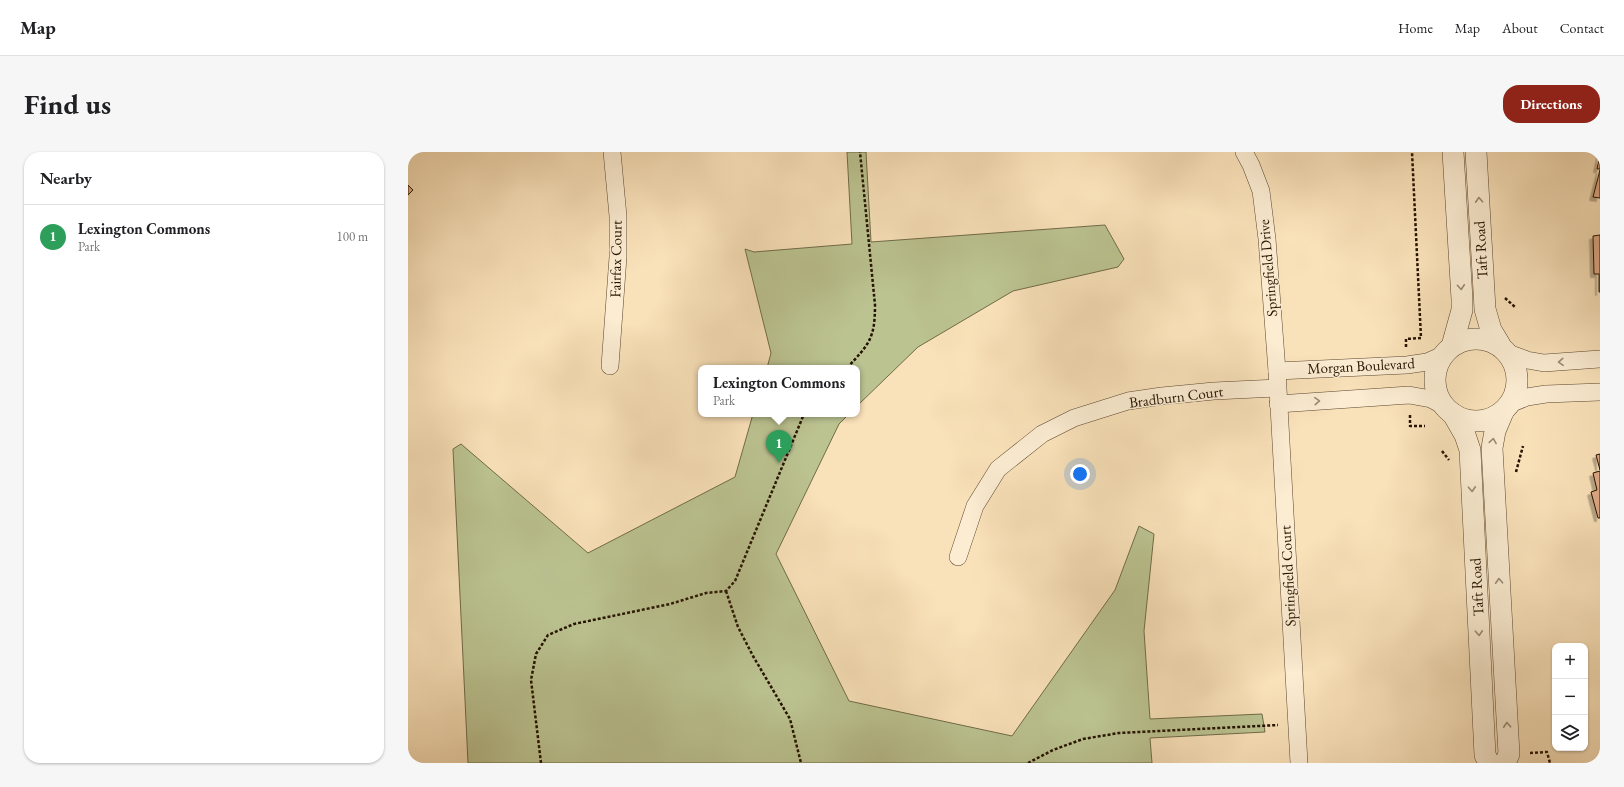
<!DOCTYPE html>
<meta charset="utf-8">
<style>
:root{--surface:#fff;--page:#f6f6f6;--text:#202124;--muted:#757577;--line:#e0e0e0;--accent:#8f2418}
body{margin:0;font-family:"EB Garamond",serif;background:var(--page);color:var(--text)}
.controls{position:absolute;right:12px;bottom:12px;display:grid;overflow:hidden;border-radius:8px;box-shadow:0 1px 3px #0004}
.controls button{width:36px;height:36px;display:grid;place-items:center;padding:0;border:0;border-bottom:1px solid var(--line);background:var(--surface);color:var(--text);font:20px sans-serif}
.you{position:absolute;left:672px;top:322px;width:14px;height:14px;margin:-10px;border:3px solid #fff;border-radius:50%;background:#1a73e8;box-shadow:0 0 0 6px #1a73e833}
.badge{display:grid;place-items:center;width:26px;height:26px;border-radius:50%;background:var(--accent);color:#fff;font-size:13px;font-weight:700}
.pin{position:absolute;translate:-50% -33px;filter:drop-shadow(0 1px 2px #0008)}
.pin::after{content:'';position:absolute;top:21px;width:14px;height:12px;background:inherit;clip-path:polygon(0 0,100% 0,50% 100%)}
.popup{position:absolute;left:290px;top:213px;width:162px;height:52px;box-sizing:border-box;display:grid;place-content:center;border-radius:8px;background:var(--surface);filter:drop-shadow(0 1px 3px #0005);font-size:13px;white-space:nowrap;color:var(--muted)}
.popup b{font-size:15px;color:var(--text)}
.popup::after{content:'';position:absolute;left:50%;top:100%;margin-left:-8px;border:8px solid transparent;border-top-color:var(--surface)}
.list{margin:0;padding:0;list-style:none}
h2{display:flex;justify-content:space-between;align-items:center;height:52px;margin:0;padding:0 16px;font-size:17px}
h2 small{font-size:13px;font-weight:400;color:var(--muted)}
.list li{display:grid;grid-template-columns:26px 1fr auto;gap:12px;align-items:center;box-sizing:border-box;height:64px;padding:0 16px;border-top:1px solid var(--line)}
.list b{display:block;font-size:15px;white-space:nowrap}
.list p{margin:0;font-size:13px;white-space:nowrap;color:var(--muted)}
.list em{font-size:13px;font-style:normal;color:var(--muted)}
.icon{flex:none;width:22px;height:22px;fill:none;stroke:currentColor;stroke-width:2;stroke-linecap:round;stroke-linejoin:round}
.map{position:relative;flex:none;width:1192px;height:611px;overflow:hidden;border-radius:16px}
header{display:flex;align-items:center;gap:24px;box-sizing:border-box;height:56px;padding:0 20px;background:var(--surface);border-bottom:1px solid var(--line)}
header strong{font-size:19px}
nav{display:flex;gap:22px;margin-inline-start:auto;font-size:14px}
.intro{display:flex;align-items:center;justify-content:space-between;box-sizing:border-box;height:96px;padding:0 24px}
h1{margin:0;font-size:28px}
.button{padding:10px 18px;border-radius:16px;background:var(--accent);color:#fff;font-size:14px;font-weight:700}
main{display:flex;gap:24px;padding:0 24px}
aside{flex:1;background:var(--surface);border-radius:16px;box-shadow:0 1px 3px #0004}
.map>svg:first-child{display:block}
.green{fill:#bbc391;stroke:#706b48}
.building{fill:#e1aa87;stroke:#251300;filter:url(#shadow)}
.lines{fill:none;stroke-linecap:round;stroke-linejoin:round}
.minor-casing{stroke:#5a462e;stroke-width:18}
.tertiary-casing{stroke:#5a462e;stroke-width:22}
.path{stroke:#251300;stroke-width:2.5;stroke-dasharray:3 2;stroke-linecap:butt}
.minor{stroke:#fbecd2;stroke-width:17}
.tertiary{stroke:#fbecd2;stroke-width:21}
.oneway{stroke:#9b8a74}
.labels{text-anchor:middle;stroke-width:3;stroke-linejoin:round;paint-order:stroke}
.street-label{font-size:15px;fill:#251300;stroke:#fbecd2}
</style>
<header>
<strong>Map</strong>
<nav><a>Home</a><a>Map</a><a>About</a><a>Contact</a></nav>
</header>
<div class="intro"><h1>Find us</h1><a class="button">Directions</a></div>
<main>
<aside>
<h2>Nearby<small></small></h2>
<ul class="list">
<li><span class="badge" style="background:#2e9e5b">1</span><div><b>Lexington Commons</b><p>Park</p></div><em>100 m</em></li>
</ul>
</aside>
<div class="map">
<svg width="1192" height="611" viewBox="0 0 1192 611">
<defs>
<filter id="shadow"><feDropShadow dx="-3.5" dy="3.5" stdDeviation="0" flood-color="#0004"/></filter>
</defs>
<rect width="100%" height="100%" fill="#f9e1b9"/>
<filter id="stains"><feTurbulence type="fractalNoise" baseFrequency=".005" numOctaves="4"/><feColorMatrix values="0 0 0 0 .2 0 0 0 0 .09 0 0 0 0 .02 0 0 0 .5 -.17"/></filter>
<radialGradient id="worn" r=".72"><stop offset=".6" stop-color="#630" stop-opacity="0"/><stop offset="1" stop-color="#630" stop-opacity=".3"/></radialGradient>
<g class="green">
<polygon points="439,0 458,0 463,90 697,73 716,107 710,115 605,139 510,195 449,254 449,216 359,216 363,201 337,97 346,100 444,92"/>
<polygon points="345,262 441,262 431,272 368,402 441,549 604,584 707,438 731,374 746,382 736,479 742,567 854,562 857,580 742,586 744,611 60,611 45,297 53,292 180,401 327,325"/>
</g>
<g class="building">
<polygon points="1192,3 1192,17 1189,17"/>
<polygon points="1192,18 1192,46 1185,45"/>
<polygon points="0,33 5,38 0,43"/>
<polygon points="1192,83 1192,140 1191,140 1191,122 1186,122 1185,84"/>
<polygon points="1192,302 1192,318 1188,303"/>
<polygon points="1192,319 1192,366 1190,366 1183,340 1189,338 1185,321"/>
</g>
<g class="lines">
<defs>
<g id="minor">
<polyline points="836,0 843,13 853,39 859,87 869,219 891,611"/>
<polyline points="1100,201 1119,208 1136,211 1192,207"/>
<polyline points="202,214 210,105 210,64 204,0"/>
<polyline points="869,219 999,213 1019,210 1035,203"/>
<polyline points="870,252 1001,243 1023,247 1036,254"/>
<polyline points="1102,252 1119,245 1138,242 1192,240"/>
<polyline points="550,405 567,354 590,317 634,282 666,266 720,249 754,244 806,239 869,236"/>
</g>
<g id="tertiary">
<polyline points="1068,0 1077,157 1083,178 1092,193"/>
<circle cx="1068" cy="228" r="41"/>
<polyline points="1044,194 1054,158 1054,147 1045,0"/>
<polyline points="1095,260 1087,279 1084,296 1101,602 1097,611"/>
<polyline points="1045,262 1057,283 1062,298 1077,603 1081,611"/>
</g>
</defs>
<use href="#minor" class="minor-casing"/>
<use href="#tertiary" class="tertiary-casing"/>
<g class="path">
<polyline points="1097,146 1107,155"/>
<polyline points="998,195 998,187 1013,186 1004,0"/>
<path d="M 439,216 C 461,192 467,187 467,153 L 452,0"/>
<polyline points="1002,263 1002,274 1017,274"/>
<polyline points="1034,299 1041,308"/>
<polyline points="1108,320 1115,294"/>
<polyline points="318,439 330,475 345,504 382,567 393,611"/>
<polyline points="1122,601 1139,600 1142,611"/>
<polyline points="133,611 123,528 128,502 140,483 166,472 262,452 298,441 318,439 327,429 396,262"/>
<polyline points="620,611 645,598 675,587 711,581 870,573"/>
</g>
<use href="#minor" class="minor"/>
<use href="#tertiary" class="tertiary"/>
</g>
<defs><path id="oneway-chevron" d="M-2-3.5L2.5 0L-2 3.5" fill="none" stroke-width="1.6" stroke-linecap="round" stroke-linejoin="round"/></defs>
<g class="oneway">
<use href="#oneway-chevron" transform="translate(1071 48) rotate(-93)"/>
<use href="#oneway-chevron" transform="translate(1053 135) rotate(86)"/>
<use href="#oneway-chevron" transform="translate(1153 210) rotate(176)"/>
<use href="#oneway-chevron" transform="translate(909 249) rotate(-4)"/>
<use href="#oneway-chevron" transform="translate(1085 289) rotate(-81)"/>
<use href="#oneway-chevron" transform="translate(1064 337) rotate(87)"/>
<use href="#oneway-chevron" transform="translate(1091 429) rotate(-93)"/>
<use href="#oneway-chevron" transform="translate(1071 481) rotate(87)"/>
<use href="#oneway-chevron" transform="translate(1099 573) rotate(-93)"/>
</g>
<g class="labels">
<g class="street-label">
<text transform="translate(1073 98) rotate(-93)" y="5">Taft Road</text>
<text transform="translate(208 107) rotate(-89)" y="5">Fairfax Court</text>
<text transform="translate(860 116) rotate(-95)" y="5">Springfield Drive</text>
<text transform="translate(953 214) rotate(-3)" y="5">Morgan Boulevard</text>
<text transform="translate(768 245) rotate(-7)" y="5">Bradburn Court</text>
<text transform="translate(880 424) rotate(-93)" y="5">Springfield Court</text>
<text transform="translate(1069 435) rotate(-93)" y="5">Taft Road</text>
</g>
</g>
<rect width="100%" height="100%" filter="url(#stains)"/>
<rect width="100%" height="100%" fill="url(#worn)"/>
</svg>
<div class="controls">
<button>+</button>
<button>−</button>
<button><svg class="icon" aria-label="layers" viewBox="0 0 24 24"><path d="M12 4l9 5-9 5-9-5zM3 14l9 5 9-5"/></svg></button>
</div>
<div class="you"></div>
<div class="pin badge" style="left:371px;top:311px;background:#2e9e5b">1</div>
<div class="popup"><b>Lexington Commons</b>Park</div>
</div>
</main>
